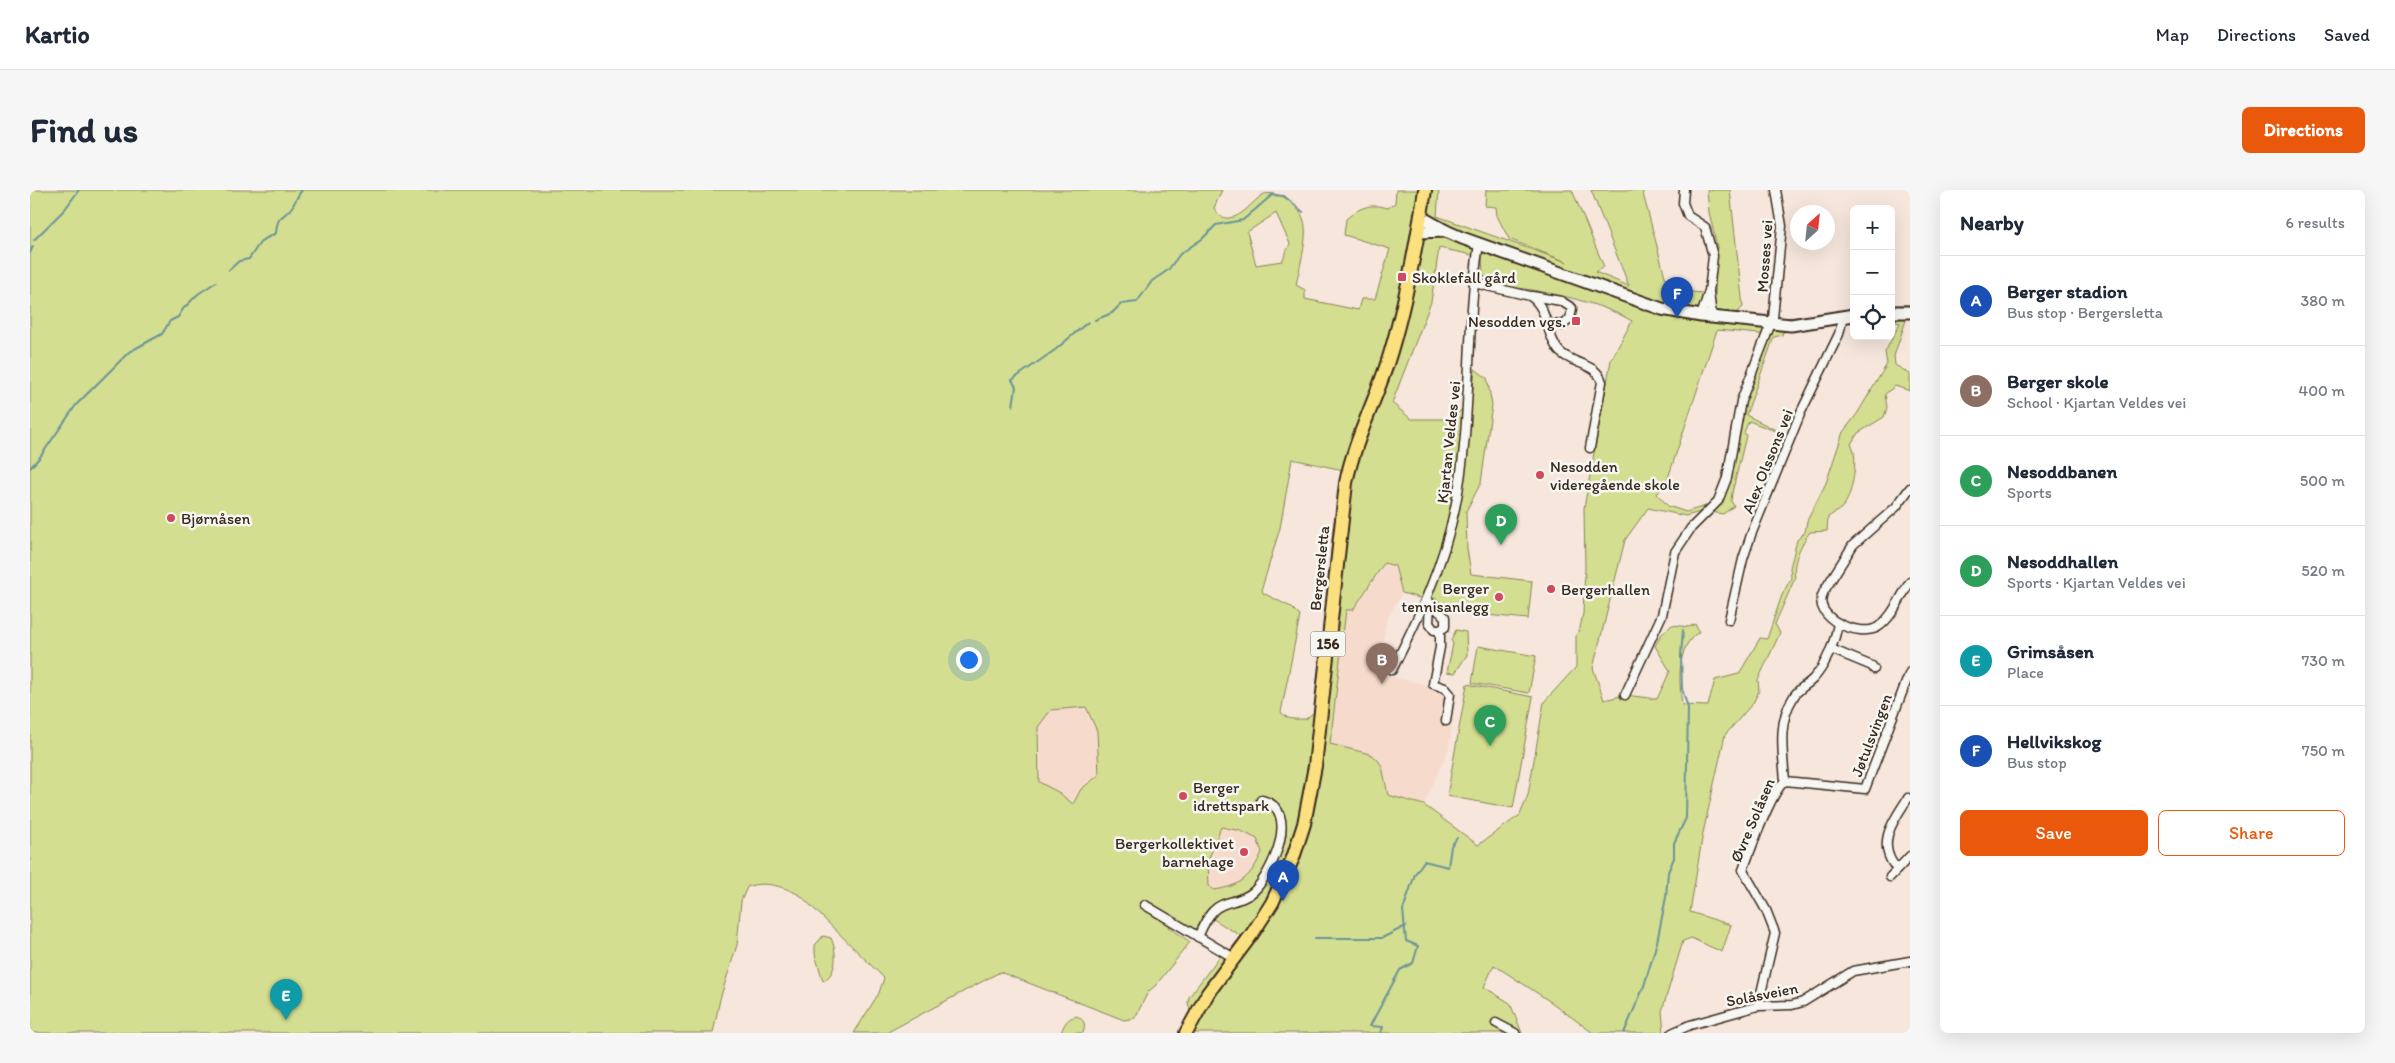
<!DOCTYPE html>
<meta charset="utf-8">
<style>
:root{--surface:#fff;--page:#f6f6f7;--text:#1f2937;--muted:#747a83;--line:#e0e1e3;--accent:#ea580c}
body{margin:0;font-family:Itim,sans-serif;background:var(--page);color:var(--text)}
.controls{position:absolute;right:15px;top:15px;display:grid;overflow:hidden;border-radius:8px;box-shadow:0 5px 20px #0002}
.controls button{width:45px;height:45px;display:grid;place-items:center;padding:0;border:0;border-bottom:1px solid var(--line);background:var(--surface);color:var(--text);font:25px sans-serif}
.compass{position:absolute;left:1760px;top:15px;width:45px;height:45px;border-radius:50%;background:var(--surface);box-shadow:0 5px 20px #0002;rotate:27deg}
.you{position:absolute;left:938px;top:469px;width:18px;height:18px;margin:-12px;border:4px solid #fff;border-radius:50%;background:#1a73e8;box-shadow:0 0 0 8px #1a73e833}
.badge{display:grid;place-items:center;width:32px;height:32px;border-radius:50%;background:var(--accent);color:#fff;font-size:16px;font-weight:700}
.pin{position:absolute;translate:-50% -41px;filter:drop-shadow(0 1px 2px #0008)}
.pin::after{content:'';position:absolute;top:26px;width:18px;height:15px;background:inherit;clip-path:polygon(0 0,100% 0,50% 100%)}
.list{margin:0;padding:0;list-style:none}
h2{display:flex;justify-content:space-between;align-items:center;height:65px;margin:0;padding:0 20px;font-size:21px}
h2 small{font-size:16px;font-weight:400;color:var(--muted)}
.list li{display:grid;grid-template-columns:32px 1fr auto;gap:15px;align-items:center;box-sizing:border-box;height:90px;padding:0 20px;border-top:1px solid var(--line)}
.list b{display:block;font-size:19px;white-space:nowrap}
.list p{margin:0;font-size:16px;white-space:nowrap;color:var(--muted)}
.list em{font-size:16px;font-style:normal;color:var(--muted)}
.actions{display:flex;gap:10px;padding:15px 20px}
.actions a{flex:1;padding:11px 0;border:1px solid var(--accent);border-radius:8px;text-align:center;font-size:18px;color:var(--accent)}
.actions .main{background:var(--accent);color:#fff}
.icon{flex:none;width:28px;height:28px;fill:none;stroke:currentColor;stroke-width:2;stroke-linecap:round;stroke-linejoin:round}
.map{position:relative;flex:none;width:1880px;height:843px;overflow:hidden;border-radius:8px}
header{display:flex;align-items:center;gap:30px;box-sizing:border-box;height:70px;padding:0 25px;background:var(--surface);border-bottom:1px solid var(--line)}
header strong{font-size:24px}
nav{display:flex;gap:28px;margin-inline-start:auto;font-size:18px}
.intro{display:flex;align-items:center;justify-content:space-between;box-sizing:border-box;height:120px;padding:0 30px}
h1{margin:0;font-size:35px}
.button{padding:12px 22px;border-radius:8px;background:var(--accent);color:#fff;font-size:18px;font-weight:700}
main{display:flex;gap:30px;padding:0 30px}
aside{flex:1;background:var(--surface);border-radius:8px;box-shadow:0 5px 20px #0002}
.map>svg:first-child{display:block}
.built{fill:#f6dbcd}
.green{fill:#d3de90;stroke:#878457;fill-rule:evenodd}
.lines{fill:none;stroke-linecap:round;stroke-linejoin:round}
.stream{stroke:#6b9498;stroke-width:2}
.street-casing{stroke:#3b2a1e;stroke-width:11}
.secondary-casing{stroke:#3b2a1e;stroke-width:15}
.primary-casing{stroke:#3b2a1e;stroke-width:16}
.street{stroke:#f6f6f2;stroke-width:8}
.secondary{stroke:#f6f6f2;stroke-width:11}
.primary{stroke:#fbe080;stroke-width:12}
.poi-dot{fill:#d1495b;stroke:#f6f6f2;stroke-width:2}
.labels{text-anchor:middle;stroke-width:5;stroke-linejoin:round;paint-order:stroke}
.shield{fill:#f6f6f2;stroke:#73675e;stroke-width:1}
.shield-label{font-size:15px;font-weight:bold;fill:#3b2a1e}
.street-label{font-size:16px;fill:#3b2a1e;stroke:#f6f6f2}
.poi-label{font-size:16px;fill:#3b2a1e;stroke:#f6f6f2;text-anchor:start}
</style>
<header>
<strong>Kartio</strong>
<nav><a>Map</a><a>Directions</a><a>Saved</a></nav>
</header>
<div class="intro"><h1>Find us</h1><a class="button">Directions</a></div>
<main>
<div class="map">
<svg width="1880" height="843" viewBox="0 0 1880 843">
<rect width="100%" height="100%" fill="#f6e6dc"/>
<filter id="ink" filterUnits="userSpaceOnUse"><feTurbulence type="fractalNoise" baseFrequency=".02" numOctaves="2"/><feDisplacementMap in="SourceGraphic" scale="10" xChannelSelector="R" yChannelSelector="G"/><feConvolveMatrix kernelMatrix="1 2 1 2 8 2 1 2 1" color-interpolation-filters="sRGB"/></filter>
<g filter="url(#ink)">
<g class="built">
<polygon points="1354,373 1365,375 1372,403 1357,429 1353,451 1352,485 1427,501 1419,558 1394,615 1358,605 1352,576 1300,555 1316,420 1323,420"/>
<polygon points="1056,517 1067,541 1069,586 1060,590 1051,599 1043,614 1028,602 1009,592 1008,537 1021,520"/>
<polygon points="1191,637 1211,641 1227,649 1232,662 1223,682 1202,697 1184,700 1179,696 1178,671"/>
</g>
<g class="green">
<path d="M 0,0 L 1192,0 L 1184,18 C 1187,23 1192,29 1199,28 C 1213,27 1222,11 1234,4 C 1253,0 1274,19 1275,37 C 1277,51 1269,80 1266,95 L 1275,100 L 1275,109 L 1328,120 L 1331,109 L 1345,109 L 1360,59 L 1314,45 L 1316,29 C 1330,17 1340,13 1358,18 L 1365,13 L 1366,0 L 1409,0 L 1407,26 L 1537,72 L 1479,49 L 1467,26 L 1466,17 L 1455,16 L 1456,0 L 1542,0 L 1574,77 L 1565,82 L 1599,96 L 1561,0 L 1612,0 L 1641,109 L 1649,101 L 1685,104 L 1687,57 L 1679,22 L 1677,0 L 1700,0 L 1713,117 L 1707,123 L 1752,128 L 1785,126 L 1824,118 L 1824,131 L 1753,142 L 1752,145 L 1744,147 L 1716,225 L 1758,246 L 1719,231 L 1714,242 L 1716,246 L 1702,303 L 1701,311 L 1704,316 L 1693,324 L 1674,321 L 1656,326 L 1618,318 L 1595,350 L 1563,478 L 1574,510 L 1595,505 L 1627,509 L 1640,481 L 1625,456 L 1631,445 L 1642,435 L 1659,437 L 1665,434 L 1669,442 C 1646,456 1649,491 1652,515 L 1678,516 L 1685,490 L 1709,484 L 1730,448 L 1737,449 L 1752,405 L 1761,388 L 1760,378 L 1767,350 L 1775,342 L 1777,331 L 1796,293 L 1813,242 L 1827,224 L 1857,174 L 1855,162 L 1870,133 L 1861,131 L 1861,115 L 1880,115 L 1880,127 L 1877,127 L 1864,166 L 1865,175 L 1880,184 L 1880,201 L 1865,196 L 1855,204 L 1857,218 L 1854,227 L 1828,243 L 1821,254 C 1829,265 1823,300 1816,312 C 1814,318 1804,323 1798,327 L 1797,341 L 1780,342 C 1771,354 1762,372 1765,388 L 1745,434 L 1750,443 L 1728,490 L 1729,501 L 1723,513 L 1695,545 L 1673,643 L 1660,722 L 1701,735 L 1692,762 L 1661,748 L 1653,751 L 1632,821 L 1634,843 L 1563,843 L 1521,812 L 1464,775 L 1454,797 L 1480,813 L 1492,843 L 1153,843 L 1160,820 L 1158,813 L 1159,807 L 1190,766 L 1201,759 L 1211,746 L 1175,724 L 1163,742 L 1145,730 L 1139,737 L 1160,752 L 1126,795 L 1118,802 L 1105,828 L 1094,830 L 970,782 L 856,843 L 824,843 L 849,803 L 854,788 L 771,706 C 756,697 734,690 717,697 L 711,711 L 707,755 L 690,809 L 683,843 L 0,843 ZM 1246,23 L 1260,54 L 1252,71 L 1226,75 L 1217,42 ZM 1409,58 L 1452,67 L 1453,85 C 1469,99 1489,97 1508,101 C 1537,106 1577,116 1602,131 L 1581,170 L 1554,318 L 1555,378 L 1553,424 L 1550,438 L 1546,446 L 1546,477 L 1514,512 L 1498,605 L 1490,625 L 1448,655 L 1394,615 L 1358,605 L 1352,576 L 1347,569 L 1340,564 L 1300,554 L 1316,420 L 1323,420 L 1354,373 L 1365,376 L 1372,403 L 1393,409 L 1404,408 L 1424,422 L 1498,429 L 1502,391 L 1441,384 L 1437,359 L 1436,321 L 1451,293 L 1462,215 L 1457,188 L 1445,179 L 1441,218 L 1433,218 L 1422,229 L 1381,229 L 1362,213 L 1401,112 ZM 1687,140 L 1739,145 L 1714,209 L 1696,299 L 1679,315 L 1656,322 L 1638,316 L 1627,304 L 1637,291 ZM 1262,269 L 1313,280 L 1303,338 L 1290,487 L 1285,521 L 1276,529 C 1266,529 1257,531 1251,522 L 1270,426 L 1261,417 L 1233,403 L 1232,398 L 1250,338 ZM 1056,517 L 1067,541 L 1069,585 L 1051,599 L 1043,614 L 1028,602 L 1009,592 L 1008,537 L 1021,520 ZM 1191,637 L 1211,641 L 1227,649 L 1232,662 C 1221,687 1211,696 1184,700 L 1179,696 L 1178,671 Z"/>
<polygon points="1426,440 1436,442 1437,465 1425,483 1417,482 1423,454 1421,450"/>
<polygon points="1448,456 1506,466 1499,503 1442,493"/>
<polygon points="1437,494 1503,507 1483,618 1417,606"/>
<path d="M 793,746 L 801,748 C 807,761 808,783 793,791 L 785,764 L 785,755 Z"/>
<path d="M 1047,826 C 1055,831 1056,834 1053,843 L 1031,843 C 1034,834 1037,828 1047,826 Z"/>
</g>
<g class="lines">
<g class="stream">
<polyline points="4,50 35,19 49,0"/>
<polyline points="0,63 3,56"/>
<path d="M 199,80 L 209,71 L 219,69 L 231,51 L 246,43 C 248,22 253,30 262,17 C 266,11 267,6 272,0"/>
<polyline points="1065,130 1082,123 1091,114 1107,112 1122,91 1138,80 1150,64 1172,49 1186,35 1213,30 1242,5 1254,6 1273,22"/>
<polyline points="983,216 986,197 982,190 1025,160 1058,132"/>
<polyline points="0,278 10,267 46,215 99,162 132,144 140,131 148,127 153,119 168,104 186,92"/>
<polyline points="1285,748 1352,748 1376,736"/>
<polyline points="1351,843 1353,837 1340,836 1370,780 1383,773 1388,756 1376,751 1373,720 1385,684 1394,671 1418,677 1421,656 1427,648"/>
<polyline points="1594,843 1614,796 1627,752 1636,707 1638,682 1644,668 1644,653 1656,628 1658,518 1652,499 1651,465 1653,440"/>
</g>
<defs>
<g id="street">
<polyline points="1654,0 1653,13 1658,26 1675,37 1683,66 1679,101 1671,126"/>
<path d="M 1444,93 L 1500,106 C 1519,118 1515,144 1529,161 C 1542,175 1566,172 1572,192 L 1560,258"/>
<polyline points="1679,102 1682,127"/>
<polyline points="1502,106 1531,111 1542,118 1540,129 1533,135 1520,134 1515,129"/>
<path d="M 1880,298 L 1866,317 L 1823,355 L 1794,401 C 1779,429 1831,448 1848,437 C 1862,428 1871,406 1880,392"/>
<polyline points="1397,410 1415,427 1415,437 1410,440 1404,440 1399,433 1400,413"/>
<polyline points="1699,430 1713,369 1721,345 1771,222 1809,144 1813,127"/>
<polyline points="1410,440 1410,457 1403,494 1415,498 1420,504 1416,531"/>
<polyline points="1801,459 1842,476 1844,479"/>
<path d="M 1362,480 C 1389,427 1413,376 1425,318 C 1443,231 1435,141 1449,54"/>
<polyline points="1595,505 1632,425 1645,362 1661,338 1688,311 1697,288 1711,211 1743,128 1752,36 1746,0"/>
<polyline points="1755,591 1835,599 1880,482"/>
<path d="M 1755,591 C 1753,563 1747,533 1763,508 C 1767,499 1776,496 1783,489 C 1796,475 1805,452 1808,433"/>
<path d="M 1867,679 C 1845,654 1863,631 1878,608"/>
<polyline points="1860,687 1880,666"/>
<polyline points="1115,715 1204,768"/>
<path d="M 1168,747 C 1172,738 1176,728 1183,721 C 1192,710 1212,713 1224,701 C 1242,683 1272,618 1231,610"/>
<path d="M 1728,816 L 1745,743 L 1736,720 L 1713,680 C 1720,662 1741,601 1755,591"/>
<polyline points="1466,833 1485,843"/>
<polyline points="1642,843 1660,835 1728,816 1762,815 1773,812 1823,781 1880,771"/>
</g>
<g id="secondary">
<polyline points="1391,27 1416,41 1432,48 1632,119 1671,126 1761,135 1824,125"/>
<polyline points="1388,42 1416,41"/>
<polyline points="1861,122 1880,122"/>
</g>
<path id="primary" d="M 1156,843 L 1178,803 L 1222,744 L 1242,713 L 1263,668 L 1274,634 L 1285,576 L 1316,293 C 1324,252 1344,214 1357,174 C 1375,118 1386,58 1395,0"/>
</defs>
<use href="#street" class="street-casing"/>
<use href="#secondary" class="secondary-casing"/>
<use href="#primary" class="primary-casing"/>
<use href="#street" class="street"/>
<use href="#secondary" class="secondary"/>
<use href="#primary" class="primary"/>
</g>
</g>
<g class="poi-dot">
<rect x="1367" y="82" width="10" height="10" rx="2.5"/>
<rect x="1541" y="126" width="10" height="10" rx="2.5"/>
<circle cx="1510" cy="285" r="5"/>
<circle cx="141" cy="328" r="5"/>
<circle cx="1521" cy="399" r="5"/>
<circle cx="1469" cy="407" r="5"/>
<circle cx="1153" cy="606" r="5"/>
<circle cx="1214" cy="662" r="5"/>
</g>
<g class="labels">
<rect class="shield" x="1280.5" y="441.5" width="35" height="25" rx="4"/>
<g class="shield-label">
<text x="1298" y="459">156</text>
</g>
<g class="street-label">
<text transform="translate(1734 66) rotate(-86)" y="6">Mosses vei</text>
<text transform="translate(1418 252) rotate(-84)" y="6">Kjartan Veldes vei</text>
<text transform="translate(1737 271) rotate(-68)" y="6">Alex Olssons vei</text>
<text transform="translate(1289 378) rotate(-84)" y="6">Bergersletta</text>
<text transform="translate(1841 545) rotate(-69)" y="6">Jøtulsvingen</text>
<text transform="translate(1722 630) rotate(-67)" y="6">Øvre Solåsen</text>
<text transform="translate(1732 804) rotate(-11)" y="6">Solåsveien</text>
</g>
<g class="poi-label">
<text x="1382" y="93">Skoklefall gård</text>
<text x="1536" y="137" text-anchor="end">Nesodden vgs.</text>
<text x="1520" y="282">Nesodden<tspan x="1520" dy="18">videregående skole</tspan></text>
<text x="151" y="334">Bjørnåsen</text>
<text x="1459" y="404" text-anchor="end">Berger<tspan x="1459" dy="18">tennisanlegg</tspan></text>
<text x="1531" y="405">Bergerhallen</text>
<text x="1163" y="603">Berger<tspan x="1163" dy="18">idrettspark</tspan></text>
<text x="1204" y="659" text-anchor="end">Bergerkollektivet<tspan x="1204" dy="18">barnehage</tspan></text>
</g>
</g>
</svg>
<div class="controls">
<button>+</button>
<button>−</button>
<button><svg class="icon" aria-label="locate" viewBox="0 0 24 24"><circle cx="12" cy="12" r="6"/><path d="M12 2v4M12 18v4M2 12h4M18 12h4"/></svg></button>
</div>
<svg class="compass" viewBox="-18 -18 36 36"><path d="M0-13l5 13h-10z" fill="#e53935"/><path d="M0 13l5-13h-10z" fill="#747a83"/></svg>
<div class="you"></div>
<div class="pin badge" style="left:1253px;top:711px;background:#1a4fb4">A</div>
<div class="pin badge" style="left:1352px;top:494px;background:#8d6e63">B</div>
<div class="pin badge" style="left:1460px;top:556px;background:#2e9e5b">C</div>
<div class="pin badge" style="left:1471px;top:355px;background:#2e9e5b">D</div>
<div class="pin badge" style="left:256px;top:830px;background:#0f9aa8">E</div>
<div class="pin badge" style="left:1647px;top:128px;background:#1a4fb4">F</div>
</div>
<aside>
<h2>Nearby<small>6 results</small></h2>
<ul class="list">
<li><span class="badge" style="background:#1a4fb4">A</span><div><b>Berger stadion</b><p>Bus stop · Bergersletta</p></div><em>380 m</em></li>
<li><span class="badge" style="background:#8d6e63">B</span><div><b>Berger skole</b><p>School · Kjartan Veldes vei</p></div><em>400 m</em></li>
<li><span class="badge" style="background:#2e9e5b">C</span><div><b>Nesoddbanen</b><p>Sports</p></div><em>500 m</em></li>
<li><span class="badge" style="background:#2e9e5b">D</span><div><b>Nesoddhallen</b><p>Sports · Kjartan Veldes vei</p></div><em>520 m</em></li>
<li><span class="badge" style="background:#0f9aa8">E</span><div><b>Grimsåsen</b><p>Place</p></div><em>730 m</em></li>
<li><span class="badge" style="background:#1a4fb4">F</span><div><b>Hellvikskog</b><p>Bus stop</p></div><em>750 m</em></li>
</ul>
<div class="actions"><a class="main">Save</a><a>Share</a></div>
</aside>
</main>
